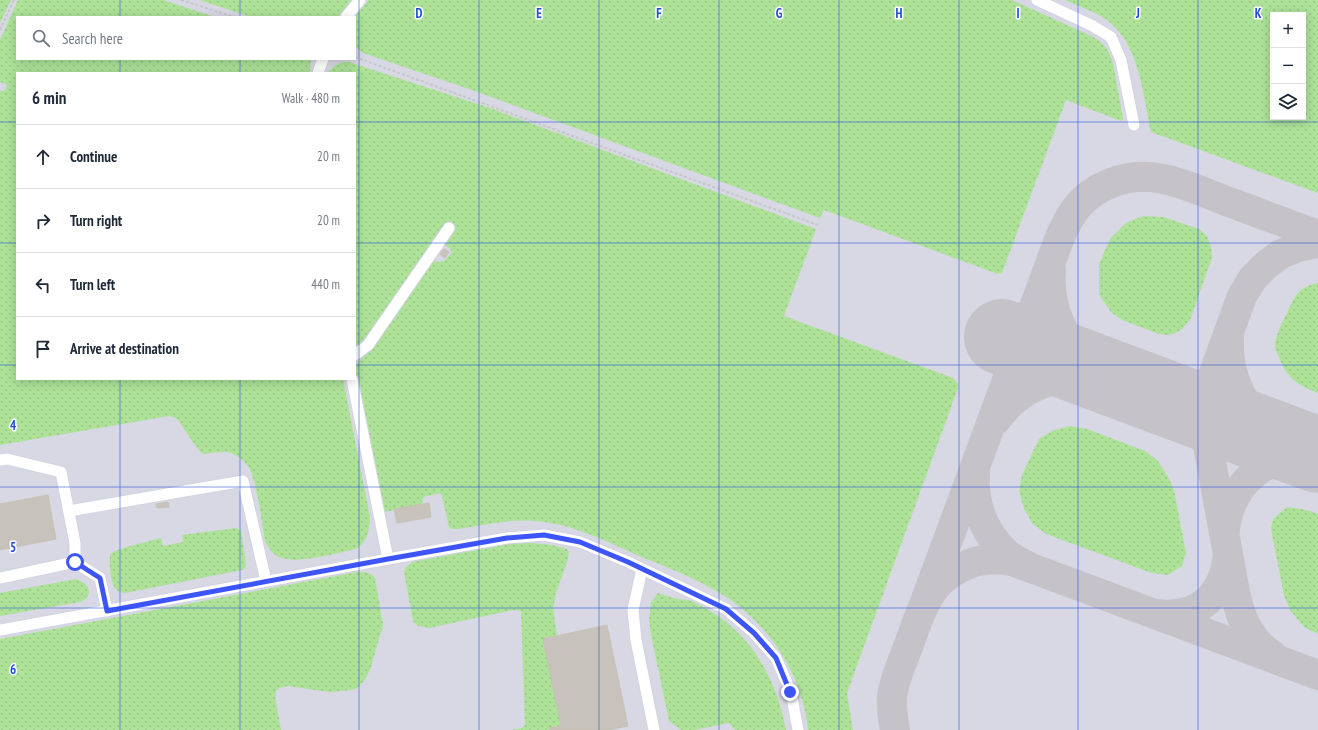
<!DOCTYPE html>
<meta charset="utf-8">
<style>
:root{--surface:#fff;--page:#f2f2f3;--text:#1f2937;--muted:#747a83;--line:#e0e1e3}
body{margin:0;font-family:"PT Sans Narrow",sans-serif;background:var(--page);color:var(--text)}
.controls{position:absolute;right:12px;top:12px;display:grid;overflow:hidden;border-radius:0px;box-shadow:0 2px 10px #0003}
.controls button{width:36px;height:36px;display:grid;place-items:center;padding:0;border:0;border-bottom:1px solid var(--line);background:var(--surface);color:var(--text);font:20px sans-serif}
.stop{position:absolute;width:12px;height:12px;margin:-9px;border:3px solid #3c54f8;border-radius:50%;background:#fff}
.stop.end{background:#3c54f8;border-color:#fff;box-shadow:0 1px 4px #0008}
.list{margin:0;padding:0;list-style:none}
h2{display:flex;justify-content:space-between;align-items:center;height:52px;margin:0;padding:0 16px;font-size:17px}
h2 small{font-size:13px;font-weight:400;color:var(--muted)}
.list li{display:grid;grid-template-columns:26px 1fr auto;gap:12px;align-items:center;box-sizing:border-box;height:64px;padding:0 16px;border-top:1px solid var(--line)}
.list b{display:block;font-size:15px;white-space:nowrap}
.list em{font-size:13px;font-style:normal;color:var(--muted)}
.icon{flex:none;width:22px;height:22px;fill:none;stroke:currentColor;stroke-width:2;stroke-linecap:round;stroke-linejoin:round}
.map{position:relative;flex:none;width:1318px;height:730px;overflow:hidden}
.search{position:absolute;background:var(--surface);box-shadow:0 2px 10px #0003;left:16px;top:16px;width:340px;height:44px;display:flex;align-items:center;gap:10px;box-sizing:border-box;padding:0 14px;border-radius:0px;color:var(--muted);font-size:15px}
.panel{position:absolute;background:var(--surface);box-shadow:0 2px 10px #0003;left:16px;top:72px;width:340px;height:308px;border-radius:0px}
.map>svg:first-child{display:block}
.airport{fill:#d7d8e4;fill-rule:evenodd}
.grass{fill:url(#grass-dots);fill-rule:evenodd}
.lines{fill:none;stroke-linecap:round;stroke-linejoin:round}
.taxiway{stroke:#c5c2c8;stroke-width:30}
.runway{stroke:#c5c2c8;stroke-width:76}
.building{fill:#c7c2bb;stroke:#c7c1b5}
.minor-casing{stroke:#d1d3e2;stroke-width:13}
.path{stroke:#c7c7c7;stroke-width:2;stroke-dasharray:3 2;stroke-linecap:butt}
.minor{stroke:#fff;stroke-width:11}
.route{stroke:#3c54f8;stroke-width:5}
.grid{fill:none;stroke:#1d4ed8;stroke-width:1;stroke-opacity:0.55}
.grid-label{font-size:13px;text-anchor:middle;font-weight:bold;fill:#1d4ed8;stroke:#fff;stroke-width:3;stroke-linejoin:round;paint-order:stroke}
</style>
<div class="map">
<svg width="1318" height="730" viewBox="0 0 1318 730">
<defs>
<pattern id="grass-dots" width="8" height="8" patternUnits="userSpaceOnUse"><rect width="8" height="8" fill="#ade298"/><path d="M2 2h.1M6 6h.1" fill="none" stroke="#95c283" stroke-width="1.8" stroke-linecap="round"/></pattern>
</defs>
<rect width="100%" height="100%" fill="#ece5db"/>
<path class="airport" d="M 0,0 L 1318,0 L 1318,730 L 0,730 ZM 1273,15 L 1303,15 L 1303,117 L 1273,117 ZM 17,17 L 355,17 L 355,59 L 17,59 ZM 17,73 L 355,73 L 355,379 L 17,379 Z"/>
<g class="grass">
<polygon points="0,0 11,0 0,23"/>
<path d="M 18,0 L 163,0 L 215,17 L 17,17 L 17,59 L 311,59 L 310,73 L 17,73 L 17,379 L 343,379 L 370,517 C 369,531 368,541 356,549 C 334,553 296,566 277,556 C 271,552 268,547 265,541 C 262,524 257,480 248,466 C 245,462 239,457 234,454 C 225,450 213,453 203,454 L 200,452 L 177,419 L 173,417 L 169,416 L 0,445 L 0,91 L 4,91 L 7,86 L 6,84 L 0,82 L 0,40 Z"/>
<polygon points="199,0 351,0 338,17 251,17"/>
<path d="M 369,0 L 1012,0 L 1087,34 C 1102,41 1108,47 1113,63 L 1123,119 L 1121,121 L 1066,100 L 1002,273 L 998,274 L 824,210 L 820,218 L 472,90 L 363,53 L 355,46 L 355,17 L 354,17 Z"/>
<path d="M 1065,0 L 1318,0 L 1318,193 L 1151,132 C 1143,95 1139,43 1107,20 C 1094,11 1078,6 1065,0 ZM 1273,15 L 1303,15 L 1303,117 L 1273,117 Z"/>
<path d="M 343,62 L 349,62 L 490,108 L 816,229 L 784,316 L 953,378 L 958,384 L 958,388 L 847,693 L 853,730 L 808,730 C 807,721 806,712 803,703 C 791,655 755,611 711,588 C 688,575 661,565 637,555 C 604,540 570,523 534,521 C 508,519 483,525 458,529 L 452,529 L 449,527 L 442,496 L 440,493 L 424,497 L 421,505 L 384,512 L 355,369 L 357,364 L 370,349 L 433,260 L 438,262 L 444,261 L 452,253 L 450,249 L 445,245 L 451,235 L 450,232 L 454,225 L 450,223 L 365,344 L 355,349 L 355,73 L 327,73 L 334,66 Z"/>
<polygon points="1143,216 1163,217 1199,229 1207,236 1211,247 1212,258 1190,320 1180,331 1169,335 1159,334 1122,320 1111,312 1099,295 1099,264 1110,239 1126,223"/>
<path d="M 1318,283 L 1318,393 C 1298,385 1286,378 1279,357 C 1278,355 1276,351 1275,348 C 1274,338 1282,323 1287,313 C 1295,296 1298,287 1318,283 Z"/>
<polygon points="1070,426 1087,429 1145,451 1158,461 1168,477 1174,490 1186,553 1182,566 1168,575 1152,573 1046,534 1033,524 1024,509 1019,491 1022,475 1039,439 1052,431"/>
<polygon points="1287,507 1307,510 1318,514 1318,634 1304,627 1290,610 1284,595 1271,529 1273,519"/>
<path d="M 237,528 L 241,531 L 246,563 L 245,568 L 242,570 L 125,593 C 120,593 115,590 113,584 C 111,580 108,556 111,554 C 117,548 152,541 161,538 L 163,546 L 183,542 L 182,535 Z"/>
<polygon points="522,542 552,545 567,549 569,553 568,559 556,593 553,608 557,636 543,639 561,726 549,728 550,730 511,730 522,728 525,725 521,611 514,610 429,628 418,626 413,621 404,572 406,567 412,562 502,545"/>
<path d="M 357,572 C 365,572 370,572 375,578 L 383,625 L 370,670 L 364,681 L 356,689 L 343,691 L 329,692 L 288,686 L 279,688 L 276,691 L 275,697 L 281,730 L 0,730 L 0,639 Z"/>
<path d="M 76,579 C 90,584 95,595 80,602 L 0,616 L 0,593 Z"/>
<path d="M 658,593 C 665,595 672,598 679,599 C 683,600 687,599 691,601 C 746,625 775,672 786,730 L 735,730 L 729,723 L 694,730 L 681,730 L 669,721 L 651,635 L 649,620 L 651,603 Z"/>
</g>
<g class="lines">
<g class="taxiway">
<path d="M 1229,339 C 1227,375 1243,410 1273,432 C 1287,441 1303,446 1318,452"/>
<path d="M 996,420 C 1014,394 1046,376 1078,377 C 1094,377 1111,381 1127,384 C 1114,378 1099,372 1088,363 C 1063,341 1048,305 1051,271"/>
<path d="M 1225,529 C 1231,482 1269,449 1318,458"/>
<polyline points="1228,554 1206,435 1206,406 1211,381 1242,296 1253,278 1266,265 1281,254 1298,247 1318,243"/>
<polyline points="1031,568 1318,675"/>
<path d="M 922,610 L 1060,237 C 1065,226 1070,216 1077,207 C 1097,183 1132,172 1163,179 C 1184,183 1206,193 1226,201 C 1257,212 1287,224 1318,235"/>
<path d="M 1157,614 C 1199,619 1224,595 1228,554 C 1235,591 1237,632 1272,655"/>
<path d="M 895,730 C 893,719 891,708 892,697 C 894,679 903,661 909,644 C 915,628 920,611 929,596 C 944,571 975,556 1005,560 C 1014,561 1022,565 1031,568 C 1022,563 1012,559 1005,552 C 983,532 973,502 975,474"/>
</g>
<polyline class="runway" points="1002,337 1318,455"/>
</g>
<g class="building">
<polygon points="444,249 449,252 445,258 440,254"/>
<polygon points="48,495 56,539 0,550 0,504"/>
<polygon points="168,502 169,507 157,508 156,504"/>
<polygon points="429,503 431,517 397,523 394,509"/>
<polygon points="607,625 628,726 608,730 550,730 549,728 561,726 543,639"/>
</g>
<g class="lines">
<defs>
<g id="minor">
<polyline points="1037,0 1091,25 1111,37 1121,60 1134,125"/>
<polyline points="346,17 360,0"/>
<polyline points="318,73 323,59"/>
<polyline points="355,355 368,345 449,228"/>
<polyline points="352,379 388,559"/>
<polyline points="0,460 7,459 61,472 75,543 75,562"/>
<polyline points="69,511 243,481 266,581"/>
<polyline points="642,569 633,610 636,640 654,730"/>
<polyline points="0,578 75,562 100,578 107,611"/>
<polyline points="0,630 388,559 507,538 544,535 580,542 628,562 726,609 754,633 776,658 791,692 798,730"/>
</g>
</defs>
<use href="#minor" class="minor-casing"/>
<g class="path">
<polyline points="181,0 234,17"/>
<polyline points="0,30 14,0"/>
<polyline points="355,57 818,225"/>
</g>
<use href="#minor" class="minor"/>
</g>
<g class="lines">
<polyline class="route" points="75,562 100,578 107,611 388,559 507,538 544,535 580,542 628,562 726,609 754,633 776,658 790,692"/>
</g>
<path class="grid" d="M 120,0 L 120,17M 240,0 L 240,17M 359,0 L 359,730M 479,0 L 479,730M 599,0 L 599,730M 719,0 L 719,730M 839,0 L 839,730M 959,0 L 959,730M 1078,0 L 1078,730M 1198,0 L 1198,730M 120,59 L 120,73M 240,59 L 240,73M 0,122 L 17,122M 355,122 L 1318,122M 0,243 L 17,243M 355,243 L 1318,243M 0,365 L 17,365M 355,365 L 1318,365M 120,379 L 120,730M 240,379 L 240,730M 0,487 L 1318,487M 0,608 L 1318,608"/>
<g class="grid-label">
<text x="419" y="18">D</text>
<text x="539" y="18">E</text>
<text x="659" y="18">F</text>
<text x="779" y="18">G</text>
<text x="899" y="18">H</text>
<text x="1018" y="18">I</text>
<text x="1138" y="18">J</text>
<text x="1258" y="18">K</text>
<text x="13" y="430">4</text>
<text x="13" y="552">5</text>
<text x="13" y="674">6</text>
</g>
</svg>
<div class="controls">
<button>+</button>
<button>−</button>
<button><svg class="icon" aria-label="layers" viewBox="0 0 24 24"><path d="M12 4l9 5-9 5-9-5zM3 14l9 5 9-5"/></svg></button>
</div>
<div class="stop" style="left:75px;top:562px"></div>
<div class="stop end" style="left:790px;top:692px"></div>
<div class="search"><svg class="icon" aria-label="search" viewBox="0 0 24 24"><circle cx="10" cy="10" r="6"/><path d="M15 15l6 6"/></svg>Search here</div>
<section class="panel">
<h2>6 min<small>Walk · 480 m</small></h2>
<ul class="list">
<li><svg class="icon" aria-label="ahead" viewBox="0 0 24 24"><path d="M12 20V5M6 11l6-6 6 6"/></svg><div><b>Continue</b></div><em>20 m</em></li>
<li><svg class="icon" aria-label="right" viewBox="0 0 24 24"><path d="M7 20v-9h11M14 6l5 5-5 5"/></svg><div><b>Turn right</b></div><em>20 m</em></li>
<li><svg class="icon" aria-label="left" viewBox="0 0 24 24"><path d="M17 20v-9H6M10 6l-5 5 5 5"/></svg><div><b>Turn left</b></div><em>440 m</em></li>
<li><svg class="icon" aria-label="arrive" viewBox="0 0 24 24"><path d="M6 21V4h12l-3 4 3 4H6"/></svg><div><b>Arrive at destination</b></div></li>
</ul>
</section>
</div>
